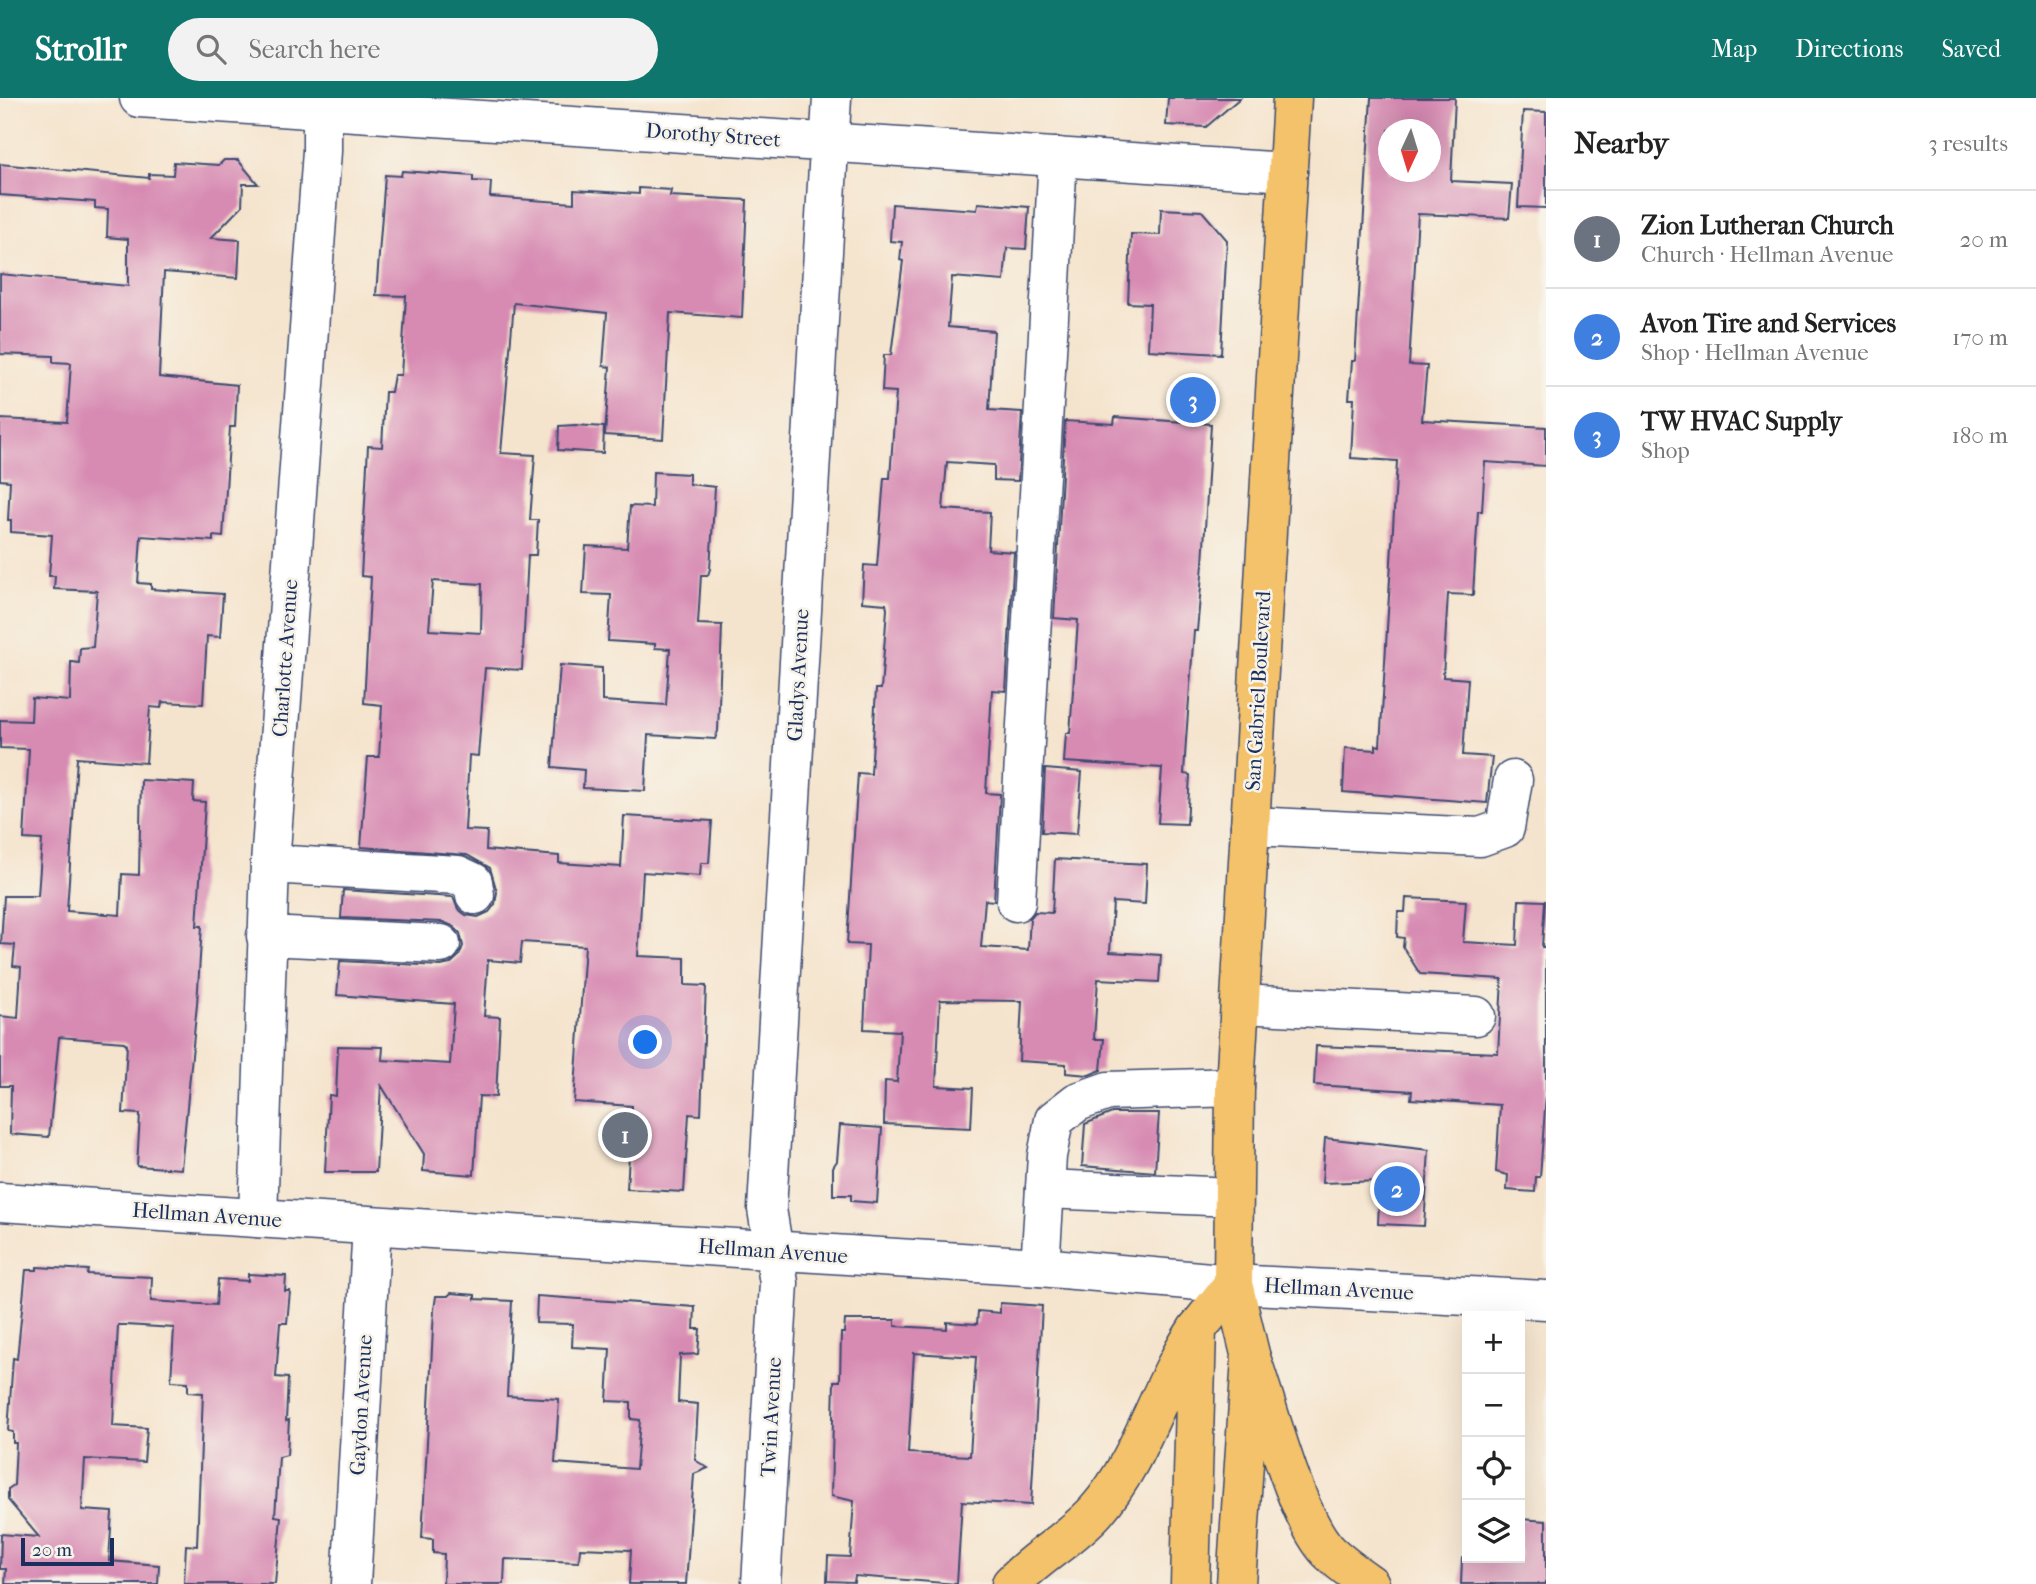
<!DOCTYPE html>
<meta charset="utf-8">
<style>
:root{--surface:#fff;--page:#f2f2f2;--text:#222;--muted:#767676;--line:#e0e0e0;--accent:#0f766e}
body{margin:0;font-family:"IM FELL French Canon",serif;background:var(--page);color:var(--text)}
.controls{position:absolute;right:21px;bottom:21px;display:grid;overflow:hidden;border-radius:0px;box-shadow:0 7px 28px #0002}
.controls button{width:63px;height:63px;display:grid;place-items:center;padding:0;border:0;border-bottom:2px solid var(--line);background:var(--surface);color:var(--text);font:35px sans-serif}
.compass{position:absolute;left:1378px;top:21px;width:63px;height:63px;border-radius:50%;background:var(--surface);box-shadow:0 7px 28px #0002;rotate:184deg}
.scale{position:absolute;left:21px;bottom:18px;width:93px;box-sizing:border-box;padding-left:7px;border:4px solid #1b2f5e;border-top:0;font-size:19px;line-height:24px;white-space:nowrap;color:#1b2f5e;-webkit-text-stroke:5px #f7f3e8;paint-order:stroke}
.you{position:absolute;left:646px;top:945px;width:24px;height:24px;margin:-18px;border:5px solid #fff;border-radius:50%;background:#1a73e8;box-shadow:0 0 0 10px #1a73e833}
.badge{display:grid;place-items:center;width:46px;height:46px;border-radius:50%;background:var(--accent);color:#fff;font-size:23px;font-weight:700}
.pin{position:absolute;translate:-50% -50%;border:4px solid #fff;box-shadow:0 2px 7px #0006}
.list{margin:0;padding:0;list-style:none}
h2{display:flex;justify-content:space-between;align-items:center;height:91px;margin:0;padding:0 28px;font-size:30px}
h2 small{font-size:23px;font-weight:400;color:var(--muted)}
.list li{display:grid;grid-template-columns:46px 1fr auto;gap:21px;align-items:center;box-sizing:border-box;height:98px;padding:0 28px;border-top:2px solid var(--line)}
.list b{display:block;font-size:26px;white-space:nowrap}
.list p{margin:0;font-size:23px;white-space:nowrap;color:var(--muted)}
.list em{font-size:23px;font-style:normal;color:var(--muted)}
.icon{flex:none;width:38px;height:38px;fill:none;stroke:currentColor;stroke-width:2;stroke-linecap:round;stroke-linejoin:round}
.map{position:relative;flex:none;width:1546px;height:1486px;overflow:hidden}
header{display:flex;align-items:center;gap:42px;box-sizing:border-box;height:98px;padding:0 35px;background:var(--accent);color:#fff}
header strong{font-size:33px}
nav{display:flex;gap:38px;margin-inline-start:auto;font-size:24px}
.search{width:490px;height:63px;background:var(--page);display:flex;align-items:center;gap:18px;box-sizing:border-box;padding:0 24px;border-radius:38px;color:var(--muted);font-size:26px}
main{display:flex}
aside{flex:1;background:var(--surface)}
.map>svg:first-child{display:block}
.building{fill:#d78ab2;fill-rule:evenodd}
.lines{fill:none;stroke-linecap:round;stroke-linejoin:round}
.minor-casing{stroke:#3c4a6f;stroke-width:41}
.major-casing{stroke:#3c4a6f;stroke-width:41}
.highway-casing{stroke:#3c4a6f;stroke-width:41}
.minor{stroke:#fff;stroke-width:38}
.major{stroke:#f3c26a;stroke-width:38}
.highway{stroke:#f3c26a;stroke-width:38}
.labels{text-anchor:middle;stroke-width:5;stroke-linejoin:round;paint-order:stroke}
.street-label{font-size:21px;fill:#1b2f5e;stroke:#f7f3e8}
</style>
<header>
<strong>Strollr</strong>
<div class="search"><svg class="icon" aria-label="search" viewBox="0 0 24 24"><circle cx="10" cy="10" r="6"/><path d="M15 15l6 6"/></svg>Search here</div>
<nav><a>Map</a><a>Directions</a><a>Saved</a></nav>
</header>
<main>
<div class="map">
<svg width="1546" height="1486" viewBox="0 0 1546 1486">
<rect width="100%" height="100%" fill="#f7f3e8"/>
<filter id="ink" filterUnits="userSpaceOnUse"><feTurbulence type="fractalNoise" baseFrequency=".0143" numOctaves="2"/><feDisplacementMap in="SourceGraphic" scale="14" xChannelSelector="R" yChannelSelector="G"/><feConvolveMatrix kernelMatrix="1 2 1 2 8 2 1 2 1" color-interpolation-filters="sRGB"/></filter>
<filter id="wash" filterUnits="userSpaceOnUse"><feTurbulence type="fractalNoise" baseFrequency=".00686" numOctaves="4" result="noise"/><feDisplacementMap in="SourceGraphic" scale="28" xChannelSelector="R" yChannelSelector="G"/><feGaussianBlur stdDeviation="1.57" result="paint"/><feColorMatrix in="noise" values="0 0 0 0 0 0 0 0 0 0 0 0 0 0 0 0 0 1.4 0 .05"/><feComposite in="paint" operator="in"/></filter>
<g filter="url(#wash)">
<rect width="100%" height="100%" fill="#f5e4cd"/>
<g id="blocks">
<g class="building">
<polygon points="1168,0 1240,0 1206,29 1166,27"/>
<path d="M 1371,0 L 1455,0 L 1451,83 L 1512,86 L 1509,120 L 1418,116 L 1409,267 L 1427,268 L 1422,322 L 1546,329 L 1546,368 L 1485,364 L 1482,413 L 1478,413 L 1473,497 L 1448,496 L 1443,579 L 1468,581 L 1463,657 L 1492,659 L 1487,705 L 1343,694 L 1345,650 L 1376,652 L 1376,647 L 1380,648 L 1397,363 L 1351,360 L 1354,301 L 1349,301 L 1352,263 L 1355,263 ZM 1389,32 L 1431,32 L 1431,74 L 1389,74 Z"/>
<polygon points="1523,13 1546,14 1546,110 1518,109"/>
<polygon points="224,62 238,62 258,86 243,86 242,108 211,140 240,142 238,180 164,174 159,279 237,287 235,329 230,329 223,439 213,438 213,443 141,438 138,485 151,486 151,491 223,496 220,539 207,538 203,606 162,604 161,610 150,609 146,665 77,660 67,813 120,817 122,776 139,777 141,682 194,685 193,703 205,704 197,828 202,828 197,906 181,1071 137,1068 140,1016 123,1015 127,947 124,944 59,939 49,1039 10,1036 11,988 0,988 0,918 18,920 21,869 13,868 15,847 1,846 4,798 38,798 42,742 24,741 29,651 0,650 0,622 31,623 32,600 70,603 71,564 79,565 80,550 93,549 97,493 54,491 55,478 49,478 52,437 11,434 11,422 8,422 10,383 0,382 0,321 67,324 71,265 53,264 53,258 0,256 0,176 128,188 128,141 107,139 108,111 95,110 95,104 0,97 0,66 149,80 149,76 173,77 174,64 219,67"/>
<path d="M 402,73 L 473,78 L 473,83 L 491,84 L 490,99 L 574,105 L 574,92 L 639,96 L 639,90 L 671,92 L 670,98 L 747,102 L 742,220 L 670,215 L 663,341 L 605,337 L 610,269 L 603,268 L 607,215 L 514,205 L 501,355 L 535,357 L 530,422 L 538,422 L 536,457 L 528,457 L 522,572 L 485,570 L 478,658 L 469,657 L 465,732 L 487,733 L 486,752 L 559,758 L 559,765 L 621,769 L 624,718 L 712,723 L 709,765 L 701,765 L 700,778 L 643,774 L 638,858 L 685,860 L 685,887 L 706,888 L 701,1017 L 689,1016 L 684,1094 L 627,1091 L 632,1008 L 574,1004 L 585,848 L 522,844 L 520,865 L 488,862 L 484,918 L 500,919 L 496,999 L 479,998 L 474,1077 L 423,1073 L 424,1056 L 381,987 L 376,1074 L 325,1074 L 329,997 L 336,998 L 338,948 L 383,949 L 382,962 L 450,966 L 454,906 L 337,897 L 340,863 L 441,868 L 450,866 L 459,858 L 463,848 L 460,835 L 453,828 L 443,824 L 341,820 L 343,792 L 453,799 L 458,811 L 466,817 L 478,819 L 489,814 L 495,806 L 497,794 L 490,770 L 467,757 L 361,749 L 368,659 L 379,659 L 382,607 L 364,605 L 371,479 L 361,478 L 368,348 L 382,349 L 385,294 L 391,294 L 394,277 L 401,277 L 406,198 L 376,197 L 385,77 L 401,78 ZM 433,483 L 482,486 L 481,535 L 429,532 Z"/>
<polygon points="978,105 1029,109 1026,151 1007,150 1004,183 952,179 948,229 994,233 989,312 1022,314 1018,383 994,382 994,367 947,364 943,411 990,414 988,452 1014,454 1006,593 992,592 986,695 1000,696 994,803 985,802 981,849 1028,852 1030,820 1035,814 1052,815 1055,761 1147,766 1145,806 1113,804 1110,854 1161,857 1159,884 1098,881 1094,941 1104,941 1101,972 1089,977 1066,975 1066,966 1019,963 1022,903 940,902 936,988 973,990 971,1030 884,1026 885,983 897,984 900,933 864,931 868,847 847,846 858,675 871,676 876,591 881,591 887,511 886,506 862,504 864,467 877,468 884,380 890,380 896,294 882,293 884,257 891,257 903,163 900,162 902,144 890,143 892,106 977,112"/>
<polygon points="1161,111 1202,113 1227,142 1221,256 1148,252 1150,206 1128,205 1131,136 1160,137"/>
<polygon points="1115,319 1211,326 1203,466 1197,533 1194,533 1186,642 1184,676 1190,677 1187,726 1158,725 1162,670 1064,664 1066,635 1070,635 1078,522 1054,520 1065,323 1114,326"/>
<polygon points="575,327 604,329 603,355 558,352 559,328"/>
<polygon points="653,374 689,376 689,386 715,389 710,471 708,477 701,477 698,526 722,527 718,633 715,641 648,637 645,693 583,690 584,672 552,669 560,567 602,570 602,603 666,607 670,551 655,550 655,546 608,543 611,497 583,496 586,448 627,450 630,408 652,409"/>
<polygon points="1045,671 1082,674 1077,736 1042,734"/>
<polygon points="1406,800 1466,803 1463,844 1517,847 1519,802 1545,803 1542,849 1546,849 1546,997 1540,1079 1536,1079 1535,1094 1507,1092 1508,1077 1496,1074 1500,1007 1411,1001 1412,993 1314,987 1316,948 1498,955 1502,881 1420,876 1403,849 1404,840 1397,839 1398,814 1405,814"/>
<polygon points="1112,1015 1159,1015 1155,1074 1082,1068 1085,1026"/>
<polygon points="840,1027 882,1030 877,1105 851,1103 851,1097 833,1097 833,1069 837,1063"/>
<polygon points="1325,1040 1429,1052 1424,1128 1378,1126 1380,1083 1322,1085"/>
<polygon points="37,1169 88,1172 87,1176 152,1179 151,1203 216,1207 218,1181 248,1183 248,1176 286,1178 285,1193 290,1193 287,1225 280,1225 276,1279 288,1280 286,1323 289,1322 287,1357 279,1359 275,1418 281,1419 275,1486 184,1486 186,1447 197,1448 203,1295 188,1294 188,1284 171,1283 174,1230 126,1227 118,1227 113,1328 147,1330 144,1364 85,1361 82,1412 112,1414 109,1463 159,1467 158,1486 5,1486 6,1471 0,1471 1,1436 39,1439 8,1402 8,1391 14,1387 16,1345 13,1345 13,1334 8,1333 13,1260 17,1261 26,1172 37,1172"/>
<polygon points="451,1195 475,1197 475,1201 512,1203 507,1298 559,1301 555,1365 636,1371 640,1322 631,1321 631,1304 607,1303 610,1251 572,1249 573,1226 536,1225 537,1198 695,1209 694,1231 700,1231 698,1256 680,1257 678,1304 698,1306 695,1362 708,1370 694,1376 686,1486 629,1486 631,1452 580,1450 579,1464 505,1461 504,1486 443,1486 444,1456 433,1455 433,1441 422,1440 434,1212 436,1198 448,1198"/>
<path d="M 1000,1205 L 1042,1208 L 1031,1407 L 962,1403 L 957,1486 L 855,1478 L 854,1484 L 827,1483 L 828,1458 L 850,1459 L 854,1403 L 831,1398 L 834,1283 L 840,1283 L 841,1235 L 844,1235 L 845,1222 L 895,1222 L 895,1228 L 947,1231 L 947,1224 L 977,1226 L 978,1213 L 1000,1215 ZM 914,1255 L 976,1259 L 970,1358 L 908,1355 Z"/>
<polygon points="1520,1421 1546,1423 1546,1486 1461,1486 1462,1460 1520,1460"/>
</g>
</g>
</g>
<g filter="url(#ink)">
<use href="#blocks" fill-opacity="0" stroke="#3c4a6f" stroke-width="2"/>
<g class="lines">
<defs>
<g id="minor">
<polyline points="139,0 1288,74"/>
<polyline points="1250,728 1480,739 1505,730 1513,682"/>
<polyline points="270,766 458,777 473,784 475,797"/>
<polyline points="1016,804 1058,59"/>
<polyline points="266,838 441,846"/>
<polyline points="1240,906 1476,918"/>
<polyline points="1045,1091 1233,1099"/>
<polyline points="0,1104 1040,1169 1233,1186 1546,1202"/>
<polyline points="258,1120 270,766 322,53 322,0"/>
<polyline points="1040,1169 1047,1058 1054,1022 1077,1004 1108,993 1235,989"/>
<polyline points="351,1486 372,1128"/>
<polyline points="761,1486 779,1185 767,1111 832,0"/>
</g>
<g id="major">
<polyline points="1190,1486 1197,1231 1233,1186"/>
<polyline points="1236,1486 1251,1260 1233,1186 1235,989 1292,0"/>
</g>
<g id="highway">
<path d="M 1251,1260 C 1269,1309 1295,1418 1328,1453 C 1340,1465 1356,1476 1370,1486"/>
<path d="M 1011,1486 C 1036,1459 1071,1441 1096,1413 C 1142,1361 1158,1289 1197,1231"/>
</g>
</defs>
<use href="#minor" class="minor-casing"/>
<use href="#major" class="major-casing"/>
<use href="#highway" class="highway-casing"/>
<use href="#minor" class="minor"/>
<use href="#major" class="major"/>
<use href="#highway" class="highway"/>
</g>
</g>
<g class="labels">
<g class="street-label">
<text transform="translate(713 37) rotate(4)" y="7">Dorothy Street</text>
<text transform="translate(285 560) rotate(-86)" y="7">Charlotte Avenue</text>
<text transform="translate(798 577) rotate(-87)" y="7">Gladys Avenue</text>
<text transform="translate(1258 593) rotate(-87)" y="7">San Gabriel Boulevard</text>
<text transform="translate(207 1117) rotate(4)" y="7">Hellman Avenue</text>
<text transform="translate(773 1153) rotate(4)" y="7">Hellman Avenue</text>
<text transform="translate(1339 1191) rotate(3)" y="7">Hellman Avenue</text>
<text transform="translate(361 1307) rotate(-87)" y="7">Gaydon Avenue</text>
<text transform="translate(771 1319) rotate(-87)" y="7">Twin Avenue</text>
</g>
</g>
</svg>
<div class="controls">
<button>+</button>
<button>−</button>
<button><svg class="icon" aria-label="locate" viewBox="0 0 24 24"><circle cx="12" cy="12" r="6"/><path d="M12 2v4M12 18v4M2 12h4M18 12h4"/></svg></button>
<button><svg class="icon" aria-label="layers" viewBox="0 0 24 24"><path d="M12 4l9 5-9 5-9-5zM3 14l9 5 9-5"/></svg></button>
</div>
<svg class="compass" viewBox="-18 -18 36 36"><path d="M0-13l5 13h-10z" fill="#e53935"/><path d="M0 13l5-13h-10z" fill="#767676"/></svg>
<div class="scale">20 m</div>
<div class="you"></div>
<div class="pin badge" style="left:625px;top:1037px;background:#6b7280">1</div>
<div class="pin badge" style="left:1397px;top:1091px;background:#3f7fe0">2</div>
<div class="pin badge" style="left:1193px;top:302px;background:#3f7fe0">3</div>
</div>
<aside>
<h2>Nearby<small>3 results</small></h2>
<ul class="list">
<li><span class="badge" style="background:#6b7280">1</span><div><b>Zion Lutheran Church</b><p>Church · Hellman Avenue</p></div><em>20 m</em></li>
<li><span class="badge" style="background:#3f7fe0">2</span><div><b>Avon Tire and Services</b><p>Shop · Hellman Avenue</p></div><em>170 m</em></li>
<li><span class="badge" style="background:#3f7fe0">3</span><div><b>TW HVAC Supply</b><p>Shop</p></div><em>180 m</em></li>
</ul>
</aside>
</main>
